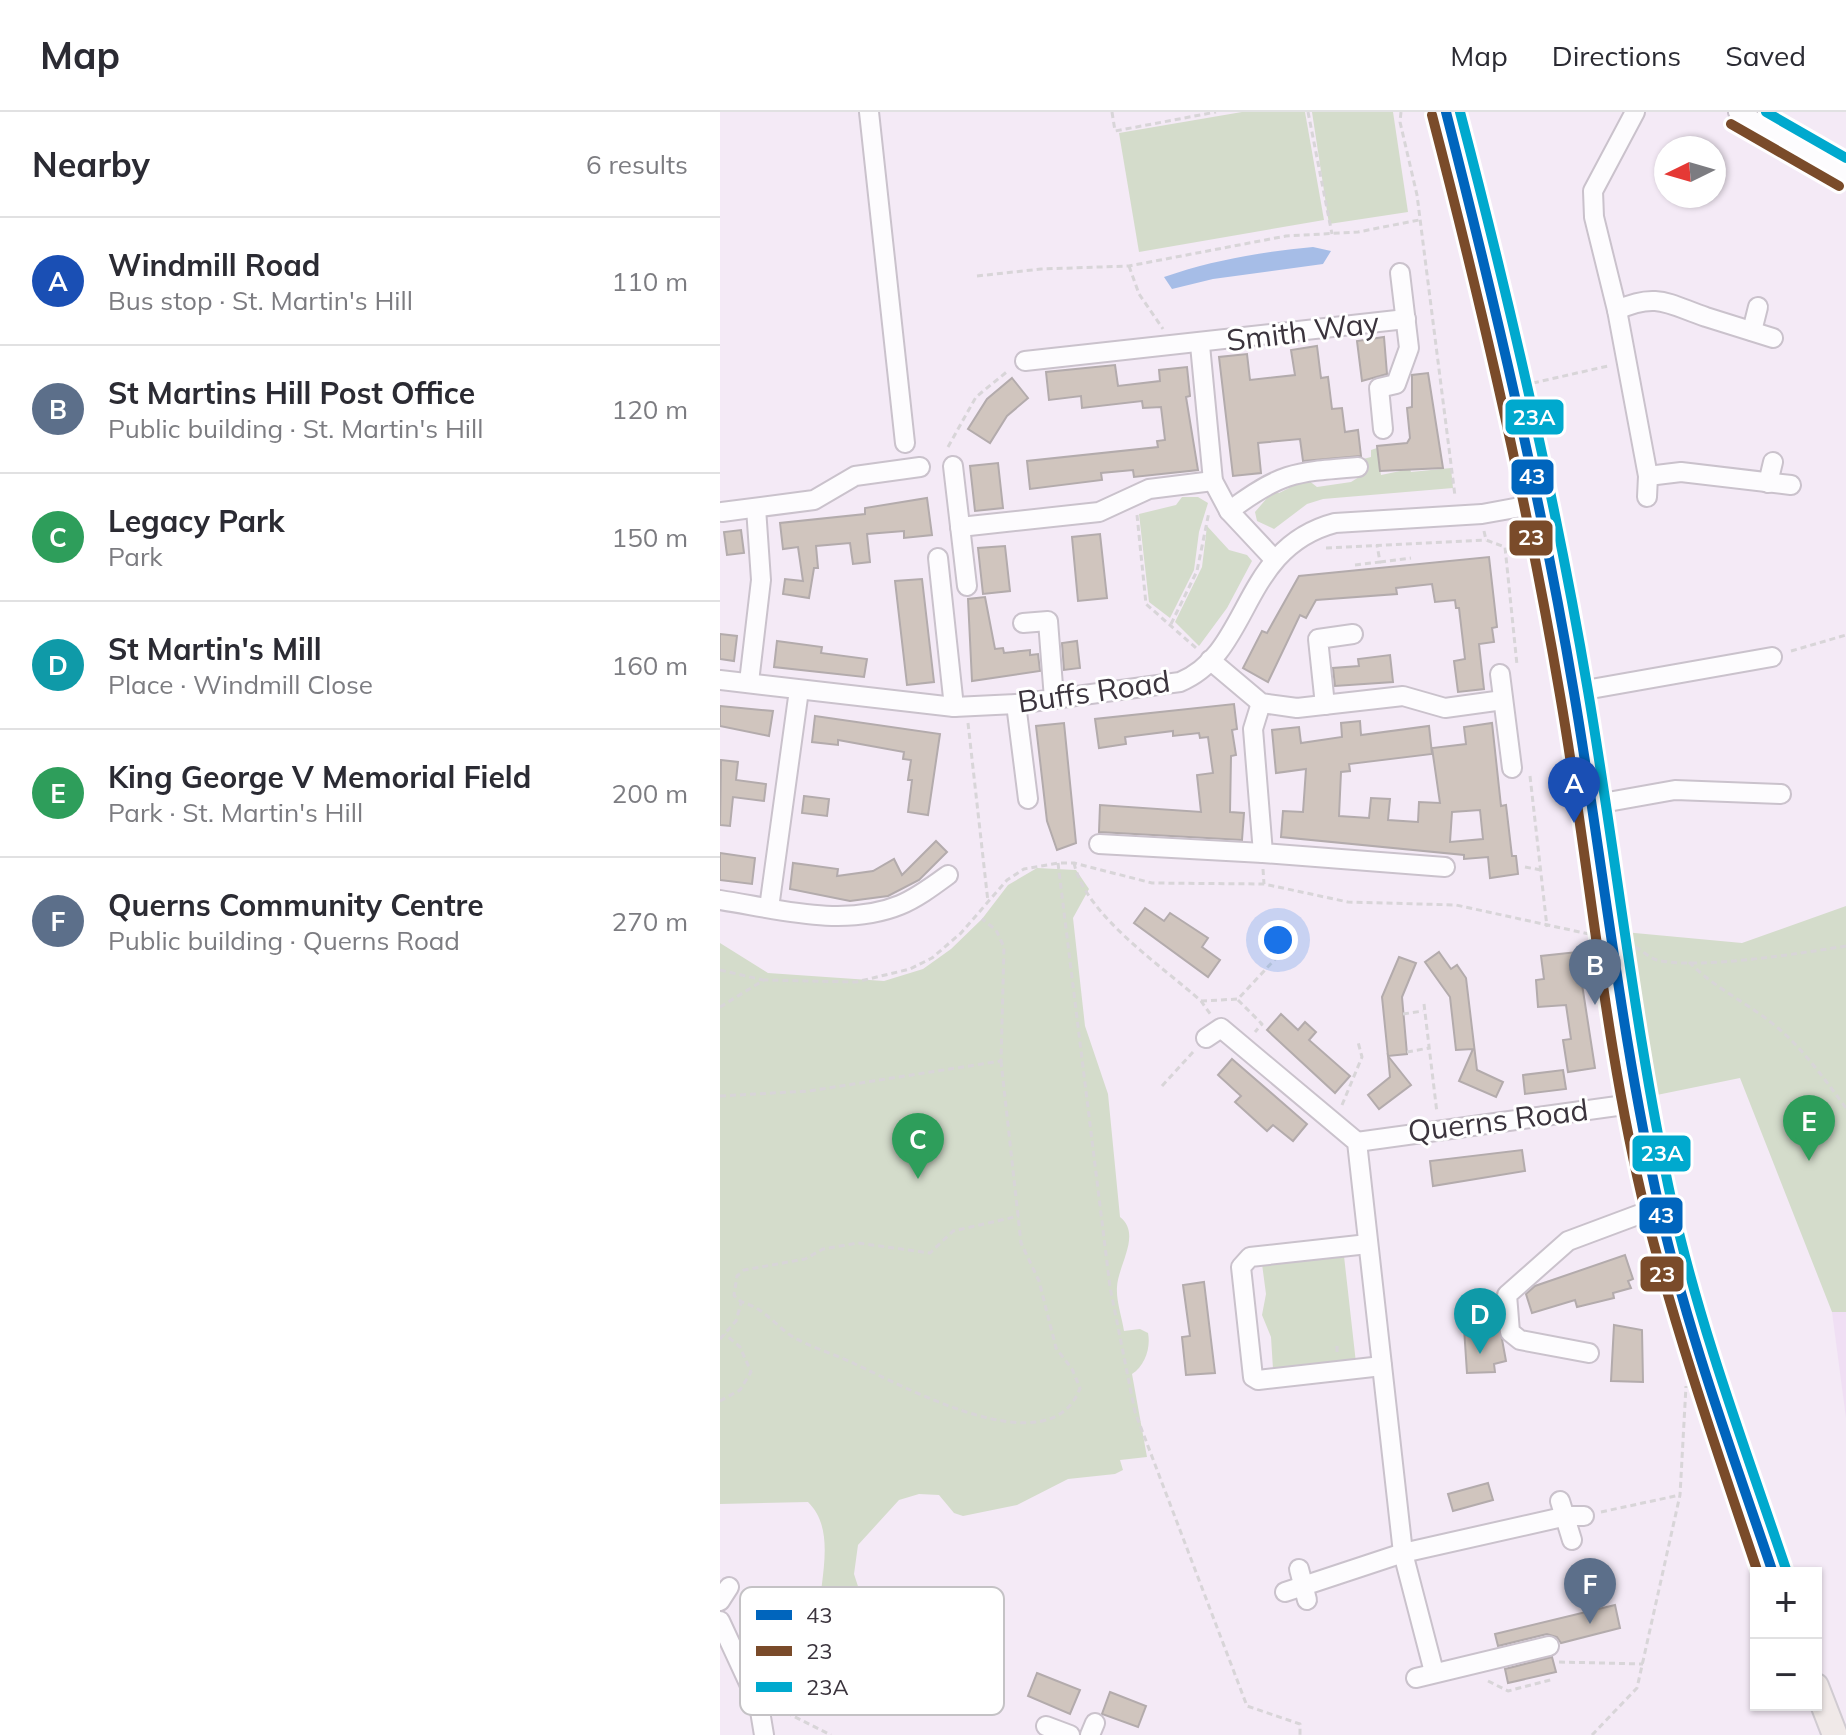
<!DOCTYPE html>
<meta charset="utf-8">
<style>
:root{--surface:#fff;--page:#f2f2f3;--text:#2b2b33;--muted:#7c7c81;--line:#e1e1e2;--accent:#d93025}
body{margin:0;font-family:Mulish,sans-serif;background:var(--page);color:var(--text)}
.controls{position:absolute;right:24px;bottom:24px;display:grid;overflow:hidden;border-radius:0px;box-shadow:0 2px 6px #0004}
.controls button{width:72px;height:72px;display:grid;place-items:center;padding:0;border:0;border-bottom:2px solid var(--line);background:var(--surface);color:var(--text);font:40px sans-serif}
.compass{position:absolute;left:934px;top:24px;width:72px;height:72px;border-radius:50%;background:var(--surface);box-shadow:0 2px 6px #0004;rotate:265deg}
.you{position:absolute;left:558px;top:828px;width:28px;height:28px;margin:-20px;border:6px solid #fff;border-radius:50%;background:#1a73e8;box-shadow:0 0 0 12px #1a73e833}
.badge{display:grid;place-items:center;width:52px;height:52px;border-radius:50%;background:var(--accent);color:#fff;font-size:26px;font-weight:700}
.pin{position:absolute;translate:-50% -66px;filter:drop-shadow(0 2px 4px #0008)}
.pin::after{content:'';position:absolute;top:42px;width:28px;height:24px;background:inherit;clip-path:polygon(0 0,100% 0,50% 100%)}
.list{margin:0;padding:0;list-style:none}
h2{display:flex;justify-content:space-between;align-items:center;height:104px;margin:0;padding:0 32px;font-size:34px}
h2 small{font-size:26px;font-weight:400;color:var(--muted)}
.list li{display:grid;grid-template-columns:52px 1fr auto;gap:24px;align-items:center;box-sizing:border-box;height:128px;padding:0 32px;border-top:2px solid var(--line)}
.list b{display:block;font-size:30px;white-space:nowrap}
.list p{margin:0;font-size:26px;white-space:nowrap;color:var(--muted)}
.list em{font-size:26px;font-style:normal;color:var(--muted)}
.map{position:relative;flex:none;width:1126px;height:1623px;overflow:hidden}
header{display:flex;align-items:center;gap:48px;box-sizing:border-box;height:112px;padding:0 40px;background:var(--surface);border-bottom:2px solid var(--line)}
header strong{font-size:38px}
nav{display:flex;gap:44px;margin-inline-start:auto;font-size:28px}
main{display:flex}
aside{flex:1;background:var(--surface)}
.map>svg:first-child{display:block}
.built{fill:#f0dff4}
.green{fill:#d4dccb}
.water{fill:#a6bde7}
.building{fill:#d0c5be;stroke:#b3abac;stroke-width:2;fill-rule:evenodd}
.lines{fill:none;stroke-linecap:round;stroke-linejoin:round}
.minor-casing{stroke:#cac2cc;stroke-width:22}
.major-casing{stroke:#d0cbd1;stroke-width:28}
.path{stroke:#d8d5d8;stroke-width:3;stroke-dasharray:6 4;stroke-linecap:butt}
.minor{stroke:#fdfcfe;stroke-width:18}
.major{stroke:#f0e9e8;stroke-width:24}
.bus-1-casing{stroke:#fff;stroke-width:16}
.bus-2-casing{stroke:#fff;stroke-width:16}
.bus-3-casing{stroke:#fff;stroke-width:16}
.bus-1{stroke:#0065bd;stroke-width:10}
.bus-2{stroke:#7a4b2a;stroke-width:10}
.bus-3{stroke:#00a9ce;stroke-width:10}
.labels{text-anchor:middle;stroke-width:6;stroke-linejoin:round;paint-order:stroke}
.street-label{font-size:30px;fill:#3b343d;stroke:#fff}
.key{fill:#fff;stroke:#c4c2c5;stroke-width:2}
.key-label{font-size:22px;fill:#3b343d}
.line-badge{stroke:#fff;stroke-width:3}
.badge-label{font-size:22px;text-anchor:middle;font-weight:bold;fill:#fff}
</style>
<header>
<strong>Map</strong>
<nav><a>Map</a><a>Directions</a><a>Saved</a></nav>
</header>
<main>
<aside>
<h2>Nearby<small>6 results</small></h2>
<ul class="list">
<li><span class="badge" style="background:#1a4fb4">A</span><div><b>Windmill Road</b><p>Bus stop · St. Martin's Hill</p></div><em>110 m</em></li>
<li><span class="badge" style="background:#5c6f8a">B</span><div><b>St Martins Hill Post Office</b><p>Public building · St. Martin's Hill</p></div><em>120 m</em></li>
<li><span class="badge" style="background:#2e9e5b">C</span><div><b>Legacy Park</b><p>Park</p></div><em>150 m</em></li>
<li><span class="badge" style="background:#0f9aa8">D</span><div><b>St Martin's Mill</b><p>Place · Windmill Close</p></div><em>160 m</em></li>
<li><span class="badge" style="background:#2e9e5b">E</span><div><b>King George V Memorial Field</b><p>Park · St. Martin's Hill</p></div><em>200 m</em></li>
<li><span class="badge" style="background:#5c6f8a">F</span><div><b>Querns Community Centre</b><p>Public building · Querns Road</p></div><em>270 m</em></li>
</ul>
</aside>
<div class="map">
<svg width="1126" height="1623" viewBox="0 0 1126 1623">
<rect width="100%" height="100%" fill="#f4eaf6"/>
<polygon class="built" points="1112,1200 1126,1200 1126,1306"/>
<g class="green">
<polygon points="522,0 585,0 604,108 419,140 399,21"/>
<polygon points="592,0 673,0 688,100 609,112"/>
<polygon points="657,336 661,363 690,357 691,360 731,356 733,376 603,387 587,392 554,417 537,409 535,400 553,379 559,381 569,376 568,372 588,368 597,375 631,370 644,362 643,347 651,345 651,338"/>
<polygon points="462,385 478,385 488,391 479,420 474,458 450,506 429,490 419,402 456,393"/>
<polygon points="487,414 509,438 527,443 532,449 507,496 479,534 455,510 482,455"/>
<path d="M 317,756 L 356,758 L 369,777 L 353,806 L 365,914 L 388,982 L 400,1105 C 422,1122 398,1153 397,1175 C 396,1189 402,1205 404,1219 L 420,1217 L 428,1221 C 431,1235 425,1254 412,1262 L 427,1345 L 400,1348 L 403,1358 L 395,1362 L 348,1367 L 297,1393 L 243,1404 L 234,1401 L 219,1383 L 199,1382 L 179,1388 L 138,1433 L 134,1462 L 146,1499 L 133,1528 L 125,1529 L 99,1512 C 97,1475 119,1420 88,1390 L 0,1392 L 0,831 L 48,861 L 164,869 L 203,857 L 231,837 L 262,807 L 288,773 Z"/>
<polygon points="1126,794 1126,1200 1112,1200 1020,966 927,985 904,820 1022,831"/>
<polygon points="624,1144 636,1251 553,1257 551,1225 542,1203 546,1182 542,1152"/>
</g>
<path class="water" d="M 593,135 L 611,139 L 603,152 L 493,167 L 452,177 L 444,165 C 493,148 542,140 593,135 Z"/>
<g class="building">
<polygon points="664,225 667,262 642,269 637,229"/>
<polygon points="597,234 601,266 608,265 612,297 622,296 625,320 638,318 641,344 583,349 580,327 538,331 541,361 513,364 499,245 527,242 530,268 575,263 571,238"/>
<polygon points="395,253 398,274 440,269 439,258 467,255 470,284 466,285 478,358 414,365 413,358 381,361 382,368 310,377 307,349 438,335 437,329 445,328 441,295 423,296 422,289 362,296 361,284 329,288 326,260"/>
<polygon points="708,261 723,356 660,359 657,334 687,331 690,326 687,296 692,295 692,263"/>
<polygon points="292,266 308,286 287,304 270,331 248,317 267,287"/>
<polygon points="278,351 283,396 255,399 250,354"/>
<polygon points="207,386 212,423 184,426 184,419 147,422 150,450 133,452 130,431 96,434 98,456 94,456 89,486 63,482 65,467 83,469 78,435 63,437 60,411 145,402 145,396"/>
<polygon points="21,418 24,441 7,443 4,420"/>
<polygon points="380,422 387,486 358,489 352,425"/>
<polygon points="285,434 290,479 263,482 258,436"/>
<polygon points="769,445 777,515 772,516 774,530 759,532 764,577 738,580 734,549 745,547 739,496 736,496 735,488 715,490 712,472 676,476 677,482 596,488 586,506 580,503 548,570 523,556 542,519 547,521 579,464"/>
<polygon points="202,467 214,570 187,573 175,469"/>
<polygon points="265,485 275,537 283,536 284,541 310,538 310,543 318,542 320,559 252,569 248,487"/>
<polygon points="0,522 17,524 14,549 0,547"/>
<polygon points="57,529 102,535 101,541 147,547 144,565 54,555"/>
<polygon points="357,529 360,556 344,558 342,531"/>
<polygon points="670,543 673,570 615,574 613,556 639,554 638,547"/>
<polygon points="514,592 517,617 512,618 516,643 511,644 510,700 524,701 522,728 379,720 380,693 481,700 477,663 493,661 488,625 480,626 479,621 453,624 453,619 405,625 406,632 379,636 375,607"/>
<polygon points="0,594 53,599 49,624 0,614"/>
<polygon points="95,604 220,622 208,703 188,700 192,668 188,668 191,648 183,647 184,640 118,628 118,633 92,630"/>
<path d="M 640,609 L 641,623 L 709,614 L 712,642 L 629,652 L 630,659 L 621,660 L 619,704 L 649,706 L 651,686 L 670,687 L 668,708 L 698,710 L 699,690 L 720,691 L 712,636 L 746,632 L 744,615 L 772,611 L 781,694 L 786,693 L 792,744 L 796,744 L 798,762 L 770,766 L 768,745 L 744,747 L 744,743 L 561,725 L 563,699 L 583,700 L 586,657 L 556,661 L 552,618 L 579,615 L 581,631 L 622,625 L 621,611 ZM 760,698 L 763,727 L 730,730 L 732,700 Z"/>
<polygon points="344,611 356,731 337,738 327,709 316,614"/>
<polygon points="1,648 18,650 16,668 46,672 44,689 13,685 10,714 0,713"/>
<polygon points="84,684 109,687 107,704 82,701"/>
<polygon points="216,729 227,740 199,768 168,784 130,789 70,777 73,751 118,757 117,764 153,759 174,747 182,763"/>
<polygon points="0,741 35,746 32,772 0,768"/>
<polygon points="425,796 444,809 450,801 488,826 482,835 500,848 488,865 414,811"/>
<polygon points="719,840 731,857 737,853 746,866 757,958 783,970 776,985 739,969 753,937 736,938 730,885 705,850"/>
<polygon points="857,840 875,956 848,960 843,928 851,927 846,893 818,895 816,868 824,867 821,844"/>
<polygon points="679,845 696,851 682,885 687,942 668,944 662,885"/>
<polygon points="561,902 578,918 585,910 596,920 589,928 630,964 615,981 547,918"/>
<polygon points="668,944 691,973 659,997 648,983 670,965"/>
<polygon points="512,947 587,1012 573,1029 553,1013 547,1019 515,990 521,984 498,963"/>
<polygon points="843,958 846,977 805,982 803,963"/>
<polygon points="802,1038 805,1059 713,1074 710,1049"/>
<polygon points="905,1143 913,1167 908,1169 911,1176 893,1181 894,1186 857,1195 855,1188 812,1201 806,1182 815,1174"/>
<polygon points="484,1170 495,1261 466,1263 462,1225 470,1224 463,1173"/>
<polygon points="774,1184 786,1249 774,1252 775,1260 747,1261 742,1186"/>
<polygon points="894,1213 922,1218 923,1270 891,1269"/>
<polygon points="768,1371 773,1388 733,1399 728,1382"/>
<polygon points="895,1493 900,1516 841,1531 837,1525 827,1522 778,1534 775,1522"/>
<polygon points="832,1545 836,1560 788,1571 785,1557"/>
<polygon points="317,1561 360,1578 350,1602 308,1584"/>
<polygon points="390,1580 426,1594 418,1615 382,1602"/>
</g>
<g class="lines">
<defs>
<g id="minor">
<polyline points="149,0 185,331"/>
<polyline points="915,0 873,79 874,105 897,198 928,364 927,385"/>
<polyline points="1018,0 1126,62"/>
<path d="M 897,198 C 937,180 948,192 986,205 C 1008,212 1031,219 1053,226"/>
<polyline points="1032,219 1038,195"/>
<polyline points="480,233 493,369 509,399 553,446"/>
<polyline points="305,249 686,207"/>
<polyline points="663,317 659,276 676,272 689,236 680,161"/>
<polyline points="233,354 247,474"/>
<polyline points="928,364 961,360 1071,373"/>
<polyline points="1048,371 1053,350"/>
<path d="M 509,399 C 561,360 575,360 638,355"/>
<polyline points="2,400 94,388 135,364 200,355"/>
<polyline points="240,415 379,400 429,377 493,369"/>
<polyline points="218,446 234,595"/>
<polyline points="303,511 328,509 334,587"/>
<polyline points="490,548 541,591 577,596 683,584 725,596 783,588"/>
<polyline points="780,562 792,656"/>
<path d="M 0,568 L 234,595 L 296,592 L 460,570 C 532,540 520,436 615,411 L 762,402 L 817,392"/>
<polyline points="29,570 41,468 36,396"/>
<polyline points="854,580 1052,545"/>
<polyline points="541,591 533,617 543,741 725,755"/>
<polyline points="296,592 308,687"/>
<polyline points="605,593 598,527 633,522"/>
<polyline points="871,693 955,678 1061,682"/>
<polyline points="379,732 543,741"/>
<path d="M 0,788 C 57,797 124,816 180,793 C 197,786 213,774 228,763"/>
<polyline points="49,796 79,578"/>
<polyline points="486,926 501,916 637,1030 683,1441 714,1560"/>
<polyline points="637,1030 919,991"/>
<polyline points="648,1132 530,1145 521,1155 533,1265 538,1268 662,1254"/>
<polyline points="869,1241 800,1228 790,1220 787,1183 848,1129 939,1095"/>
<polyline points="840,1389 852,1428"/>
<polyline points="579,1457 587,1488"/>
<polyline points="565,1480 683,1441 847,1404 864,1404"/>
<polyline points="0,1489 9,1475"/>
<polyline points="0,1509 39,1593 44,1623"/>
<polyline points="696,1566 829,1534"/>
<polyline points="326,1614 350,1623"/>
<polyline points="370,1623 375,1611"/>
</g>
<g id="major">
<polyline points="726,0 779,206 854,580 902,902 939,1095 975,1231 1053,1461"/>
<polyline points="1096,1574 1115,1623"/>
</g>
</defs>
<use href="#minor" class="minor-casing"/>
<use href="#major" class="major-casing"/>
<g class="path">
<polyline points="392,0 395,19 496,0"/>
<polyline points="588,0 612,122"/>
<polyline points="681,0 680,10 697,83 735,384"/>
<polyline points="409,154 419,182 443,217"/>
<polyline points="257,164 321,157 409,154 566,124 638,120 699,108"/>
<polyline points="813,271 888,254"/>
<polyline points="228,335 256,285 289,258"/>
<polyline points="417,403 426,492 476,536"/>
<polyline points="764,419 766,428 785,435 797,553"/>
<polyline points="606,436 766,428"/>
<polyline points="660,450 691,446"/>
<polyline points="635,453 660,450 657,433"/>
<polyline points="451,512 477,459 489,400"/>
<polyline points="1071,539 1126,523"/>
<polyline points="248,611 268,790"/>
<polyline points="810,664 827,815"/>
<polyline points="338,751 390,1175 415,1300 527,1594 580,1612 580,1623"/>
<path d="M 354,751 C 365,803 442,854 481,889 L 491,903"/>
<polyline points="805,755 821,758"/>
<polyline points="543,757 544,772"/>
<path d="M 915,835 C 922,838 929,846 937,848 C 976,858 1083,841 1126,834"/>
<path d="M 969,850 C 995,877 1030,892 1058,916 C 1085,939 1105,968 1126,996"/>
<polyline points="0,858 43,868"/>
<polyline points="518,888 542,912 535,920"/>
<polyline points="481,889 518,887 558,844"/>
<polyline points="704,892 717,1001"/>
<polyline points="0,895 44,868 136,870 190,857 212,846 241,821 287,768 304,757 338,751 354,751 432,771 544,772 628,790 736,793 869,822"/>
<polyline points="683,902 703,899"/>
<polyline points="687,940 709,936"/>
<path d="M 281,949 L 301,1131 L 319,1169 L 336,1236 L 352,1257 L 360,1276 C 331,1357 184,1274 135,1252 C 115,1242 92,1236 73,1225 C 59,1216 48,1202 34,1195 C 25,1190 21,1192 14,1183 L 17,1164 L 24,1158 L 85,1147 L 103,1137 L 138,1131 L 210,1141 L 233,1119 L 299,1104"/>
<polyline points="442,974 473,940"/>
<polyline points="0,984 89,979 281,949 284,835 276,818 262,807"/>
<polyline points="622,993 642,945 638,930"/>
<polyline points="0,1227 16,1209 21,1191"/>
<polyline points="617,1234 617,1243"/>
<polyline points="0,1289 20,1278 31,1260 20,1235 5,1222"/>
<polyline points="881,1400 960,1383"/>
<polyline points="839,1550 923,1552"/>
<polyline points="768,1569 788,1579 834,1567"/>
<polyline points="57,1596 111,1623"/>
<polyline points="872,1623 917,1576 960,1383 966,1274"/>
</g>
<use href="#minor" class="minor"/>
<use href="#major" class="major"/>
<defs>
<path id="bus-1" d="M 726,0 C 775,192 821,386 854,581 C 883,752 901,925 939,1094 C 967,1219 1012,1340 1053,1461"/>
<g id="bus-2">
<path d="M 712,3 C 762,195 807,388 840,583 C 870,756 884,932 926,1102 C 957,1224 998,1342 1038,1461"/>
<polyline points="1011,12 1119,74"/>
</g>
<g id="bus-3">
<path d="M 740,0 C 790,191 835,384 868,579 C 897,750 915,922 952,1091 C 980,1216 1025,1336 1066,1457"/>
<polyline points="1046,0 1126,46"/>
</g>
</defs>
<use href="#bus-1" class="bus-1-casing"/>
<use href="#bus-2" class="bus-2-casing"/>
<use href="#bus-3" class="bus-3-casing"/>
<use href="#bus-1" class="bus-1"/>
<use href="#bus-2" class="bus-2"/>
<use href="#bus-3" class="bus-3"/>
</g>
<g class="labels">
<g class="street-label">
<text transform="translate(583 220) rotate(-7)" y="10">Smith Way</text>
<text transform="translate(374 580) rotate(-8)" y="10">Buffs Road</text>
<text transform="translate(778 1009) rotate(-7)" y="10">Querns Road</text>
</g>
</g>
<rect x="20" y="1475" width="264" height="128" rx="12" class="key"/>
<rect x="36" y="1498" width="36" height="10" fill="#0065bd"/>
<rect x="36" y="1534" width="36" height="10" fill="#7a4b2a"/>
<rect x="36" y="1570" width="36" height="10" fill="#00a9ce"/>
<g class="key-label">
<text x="86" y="1511">43</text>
<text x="86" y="1547">23</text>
<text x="86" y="1583">23A</text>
</g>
<g class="line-badge">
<rect x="784" y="286" width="61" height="38" rx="8" fill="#00a9ce"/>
<rect x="790" y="346" width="45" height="38" rx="8" fill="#0065bd"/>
<rect x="788" y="407" width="46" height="38" rx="8" fill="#7a4b2a"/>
<rect x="911" y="1022" width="61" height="39" rx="8" fill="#00a9ce"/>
<rect x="918" y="1084" width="46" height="39" rx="8" fill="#0065bd"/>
<rect x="919" y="1143" width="46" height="38" rx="8" fill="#7a4b2a"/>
</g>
<g class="badge-label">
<text x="814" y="313">23A</text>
<text x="812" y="372">43</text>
<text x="811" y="433">23</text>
<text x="942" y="1049">23A</text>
<text x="941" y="1111">43</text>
<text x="942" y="1170">23</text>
</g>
</svg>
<div class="controls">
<button>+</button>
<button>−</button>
</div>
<svg class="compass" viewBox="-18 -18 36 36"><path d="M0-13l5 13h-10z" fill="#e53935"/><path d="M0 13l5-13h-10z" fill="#7c7c81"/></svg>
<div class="you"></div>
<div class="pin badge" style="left:854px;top:711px;background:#1a4fb4">A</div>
<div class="pin badge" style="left:875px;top:893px;background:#5c6f8a">B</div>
<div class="pin badge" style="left:198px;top:1067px;background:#2e9e5b">C</div>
<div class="pin badge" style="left:760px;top:1242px;background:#0f9aa8">D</div>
<div class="pin badge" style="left:1089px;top:1049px;background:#2e9e5b">E</div>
<div class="pin badge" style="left:870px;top:1512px;background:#5c6f8a">F</div>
</div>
</main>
